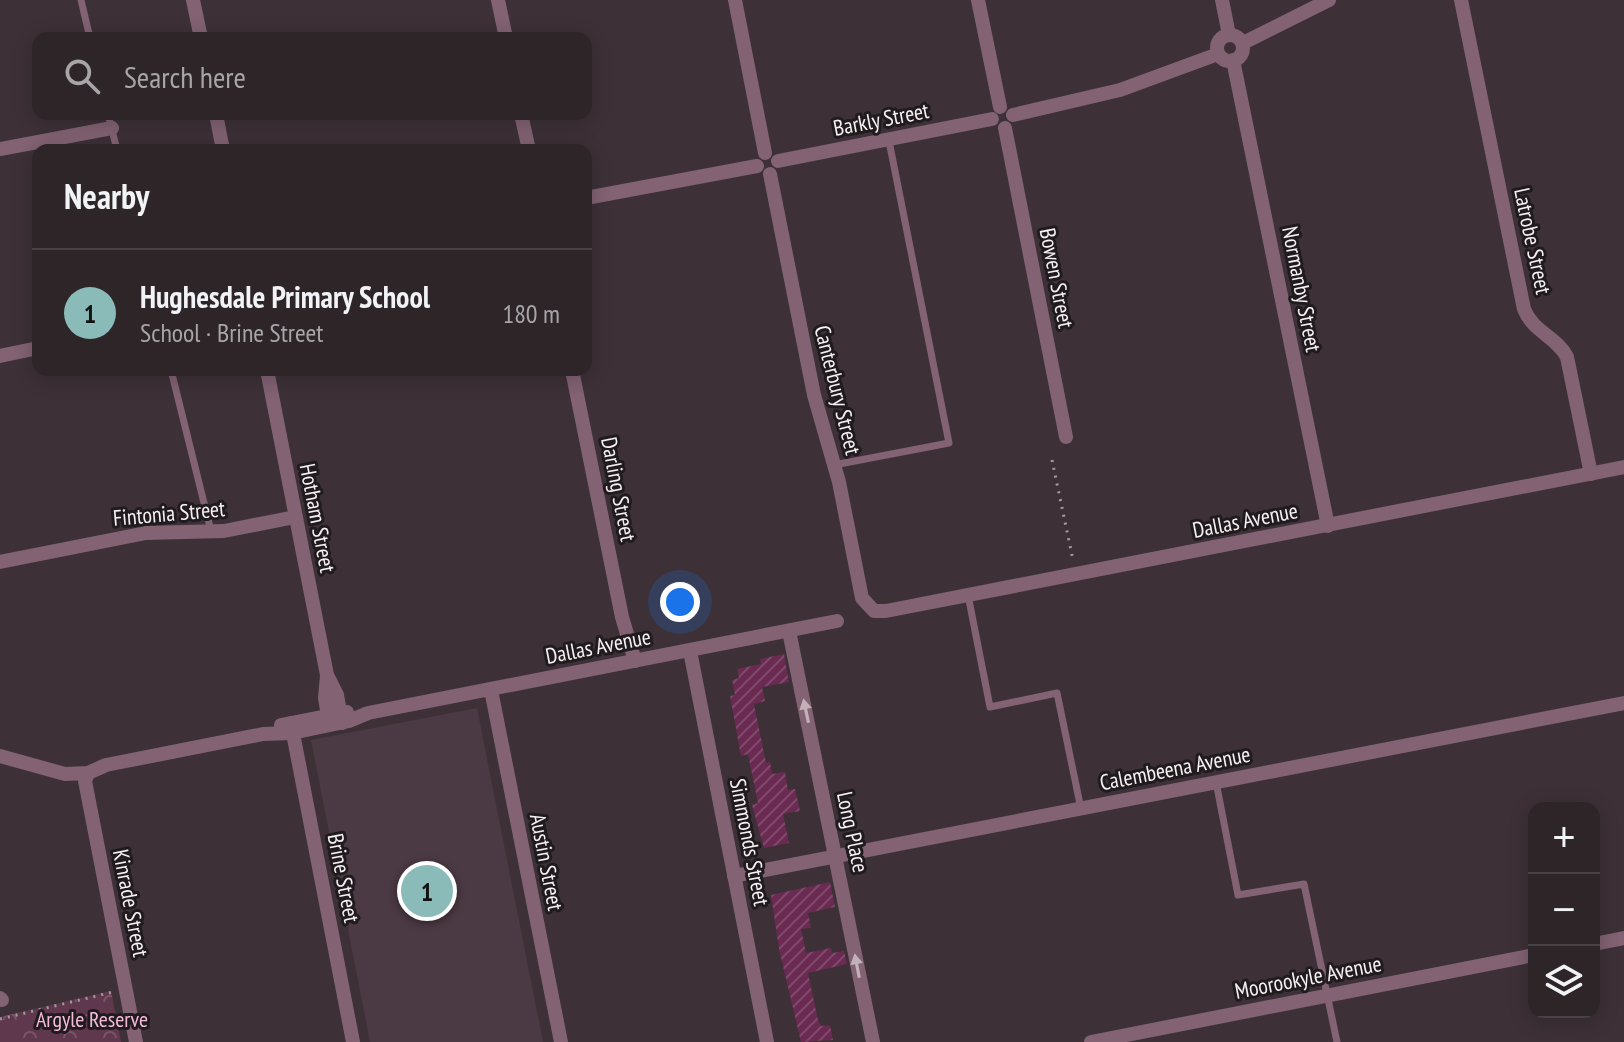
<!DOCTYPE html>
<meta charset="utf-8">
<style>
:root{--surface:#2e2529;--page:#362d31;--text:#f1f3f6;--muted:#a7a5a8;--line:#494246;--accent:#8bbbb9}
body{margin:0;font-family:"PT Sans Narrow",sans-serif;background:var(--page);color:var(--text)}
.controls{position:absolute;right:24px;bottom:24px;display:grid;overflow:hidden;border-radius:16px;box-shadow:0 4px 20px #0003}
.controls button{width:72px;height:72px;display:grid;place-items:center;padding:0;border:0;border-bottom:2px solid var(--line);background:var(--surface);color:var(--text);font:40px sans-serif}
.you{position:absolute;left:680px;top:602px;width:28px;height:28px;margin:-20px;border:6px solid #fff;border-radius:50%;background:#1a73e8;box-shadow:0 0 0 12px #1a73e833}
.badge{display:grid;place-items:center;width:52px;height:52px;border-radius:50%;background:var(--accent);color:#111;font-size:26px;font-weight:700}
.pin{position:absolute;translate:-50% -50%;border:4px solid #fff;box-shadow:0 2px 8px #0006}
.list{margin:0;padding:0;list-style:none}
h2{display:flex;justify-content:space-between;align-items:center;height:104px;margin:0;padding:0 32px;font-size:34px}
h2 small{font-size:26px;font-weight:400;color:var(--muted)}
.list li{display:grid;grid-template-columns:52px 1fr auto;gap:24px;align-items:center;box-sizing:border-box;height:128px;padding:0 32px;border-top:2px solid var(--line)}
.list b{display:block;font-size:30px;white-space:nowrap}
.list p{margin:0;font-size:26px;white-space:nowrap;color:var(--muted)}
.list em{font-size:26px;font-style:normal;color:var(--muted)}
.icon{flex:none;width:44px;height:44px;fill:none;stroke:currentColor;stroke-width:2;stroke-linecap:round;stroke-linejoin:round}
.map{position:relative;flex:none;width:1624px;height:1042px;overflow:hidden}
.search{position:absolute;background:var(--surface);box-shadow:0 4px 20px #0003;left:32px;top:32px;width:560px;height:88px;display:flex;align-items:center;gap:20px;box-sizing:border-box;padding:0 28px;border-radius:16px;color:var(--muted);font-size:30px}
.panel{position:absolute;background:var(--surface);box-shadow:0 4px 20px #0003;left:32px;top:144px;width:560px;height:232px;border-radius:16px}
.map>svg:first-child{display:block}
.built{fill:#4b3943}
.park{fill:url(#park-crowns)}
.building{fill:url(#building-hatch)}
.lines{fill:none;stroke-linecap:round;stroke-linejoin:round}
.path{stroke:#a3999e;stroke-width:3;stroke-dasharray:2 6;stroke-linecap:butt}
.lane{stroke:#826273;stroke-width:7}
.street{stroke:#826273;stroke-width:14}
.oneway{fill:#c3b1ba}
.labels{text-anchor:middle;stroke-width:6;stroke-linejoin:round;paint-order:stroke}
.street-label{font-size:22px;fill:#f8f1f4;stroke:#201b1e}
.park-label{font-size:22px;fill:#f6bada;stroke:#201b1e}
</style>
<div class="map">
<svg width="1624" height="1042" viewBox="0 0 1624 1042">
<defs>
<pattern id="park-crowns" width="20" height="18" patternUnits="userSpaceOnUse" patternTransform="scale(2)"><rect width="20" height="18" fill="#60384e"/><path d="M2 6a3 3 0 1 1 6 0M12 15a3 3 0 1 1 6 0" fill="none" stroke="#785568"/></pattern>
<pattern id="building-hatch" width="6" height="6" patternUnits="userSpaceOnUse" patternTransform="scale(2)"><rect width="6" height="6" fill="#6a2a51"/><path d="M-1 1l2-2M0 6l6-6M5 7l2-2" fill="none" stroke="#80496b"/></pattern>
</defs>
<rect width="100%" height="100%" fill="#3d3137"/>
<polygon class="built" points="477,708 543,1042 370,1042 311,740"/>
<polygon class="park" points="111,991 121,1042 0,1042 0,1017"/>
<g class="building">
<polygon points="784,654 789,682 762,687 765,701 754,704 766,763 770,762 772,774 785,772 788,790 795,789 800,811 783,814 789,843 764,848 752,805 758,803 748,754 741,756 730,696 735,695 732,680 739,678 737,669 761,664 760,659"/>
<polygon points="830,882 835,907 808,913 811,928 801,929 806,953 831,948 832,953 844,951 847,964 808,973 818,1020 821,1026 830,1025 833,1040 801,1042 779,949 771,895"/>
</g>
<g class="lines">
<g class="path">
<polyline points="1052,460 1073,560"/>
<polyline points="0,1019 113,992"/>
</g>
<g class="lane">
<polyline points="81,0 90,38"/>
<polyline points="108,114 117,150"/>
<polyline points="171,370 211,531"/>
<polyline points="834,465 949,443 889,141"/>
<polyline points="968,595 990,707 1057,693 1081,809"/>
<polyline points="1216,782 1238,895 1304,884 1337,1042"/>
</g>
<g class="street">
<polyline points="193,0 201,38"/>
<polyline points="498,0 506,38"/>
<polyline points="735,0 765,153"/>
<polyline points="978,0 1000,107"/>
<polyline points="1222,0 1229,35"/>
<path d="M 1461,0 L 1524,309 C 1533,332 1557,337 1567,357 L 1591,474"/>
<circle cx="1230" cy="48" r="13"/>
<polyline points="1243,43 1329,0"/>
<polyline points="1233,60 1328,526"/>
<polyline points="216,114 223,150"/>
<polyline points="521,114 529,150"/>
<polyline points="1013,115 1120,90 1218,54"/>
<polyline points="1005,128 1066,437"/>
<polyline points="0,149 112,128"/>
<polyline points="778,161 992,119"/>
<polyline points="770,174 814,395 839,482 862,598 874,611 886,611 1624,467"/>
<polyline points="586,198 757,166"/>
<polyline points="0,356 38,348"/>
<polyline points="267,370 327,675 337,695 342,723"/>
<polyline points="572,370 622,617 635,661"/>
<polyline points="0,562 146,533 224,531 295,517"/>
<polyline points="789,631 873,1042"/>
<polyline points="690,651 767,1042"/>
<polyline points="327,675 325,698 329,722"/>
<polyline points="491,690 561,1042"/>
<polyline points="291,723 353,1042"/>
<polyline points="281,725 347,712"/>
<polyline points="0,756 65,774 88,773 106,765 263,734 292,733 349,721 368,713 837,621"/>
<polyline points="88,773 85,781 136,1042"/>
<polyline points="734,876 1624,703"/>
<polyline points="1594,944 1624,938"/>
<polyline points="0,998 2,1000"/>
<polyline points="1091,1042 1534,955"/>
</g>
</g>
<defs><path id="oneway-solid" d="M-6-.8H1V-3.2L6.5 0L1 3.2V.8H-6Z" transform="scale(2)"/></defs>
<g class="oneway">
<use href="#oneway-solid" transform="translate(806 711) rotate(-102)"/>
<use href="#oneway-solid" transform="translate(857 966) rotate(-101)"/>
</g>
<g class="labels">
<g class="street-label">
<text transform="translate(881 119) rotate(-11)" y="8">Barkly Street</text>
<text transform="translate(1533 241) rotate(78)" y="8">Latrobe Street</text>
<text transform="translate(1057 278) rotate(79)" y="8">Bowen Street</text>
<text transform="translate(1302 289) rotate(79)" y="8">Normanby Street</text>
<text transform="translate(838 390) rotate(76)" y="8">Canterbury Street</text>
<text transform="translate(619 489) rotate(79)" y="8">Darling Street</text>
<text transform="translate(169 513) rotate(-5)" y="8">Fintonia Street</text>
<text transform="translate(318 518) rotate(79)" y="8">Hotham Street</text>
<text transform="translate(1245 520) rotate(-11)" y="8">Dallas Avenue</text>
<text transform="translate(598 646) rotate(-11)" y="8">Dallas Avenue</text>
<text transform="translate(1175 768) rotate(-11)" y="8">Calembeena Avenue</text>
<text transform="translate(853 832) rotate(78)" y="8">Long Place</text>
<text transform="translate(750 842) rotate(79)" y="8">Simmonds Street</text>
<text transform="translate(547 862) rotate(79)" y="8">Austin Street</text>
<text transform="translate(344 878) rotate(79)" y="8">Brine Street</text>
<text transform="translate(131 903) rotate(79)" y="8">Kinrade Street</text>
<text transform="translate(1308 977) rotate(-11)" y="8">Moorookyle Avenue</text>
</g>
<g class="park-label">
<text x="92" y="1027">Argyle Reserve</text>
</g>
</g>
</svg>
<div class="controls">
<button>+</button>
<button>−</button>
<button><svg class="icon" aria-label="layers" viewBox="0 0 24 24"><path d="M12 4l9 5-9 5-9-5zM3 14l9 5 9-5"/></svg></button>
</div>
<div class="you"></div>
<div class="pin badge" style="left:427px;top:891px">1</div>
<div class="search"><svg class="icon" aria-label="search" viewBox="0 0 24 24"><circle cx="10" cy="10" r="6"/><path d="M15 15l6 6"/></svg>Search here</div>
<section class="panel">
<h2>Nearby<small></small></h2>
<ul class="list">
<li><span class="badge">1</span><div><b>Hughesdale Primary School</b><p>School · Brine Street</p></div><em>180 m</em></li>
</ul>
</section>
</div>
